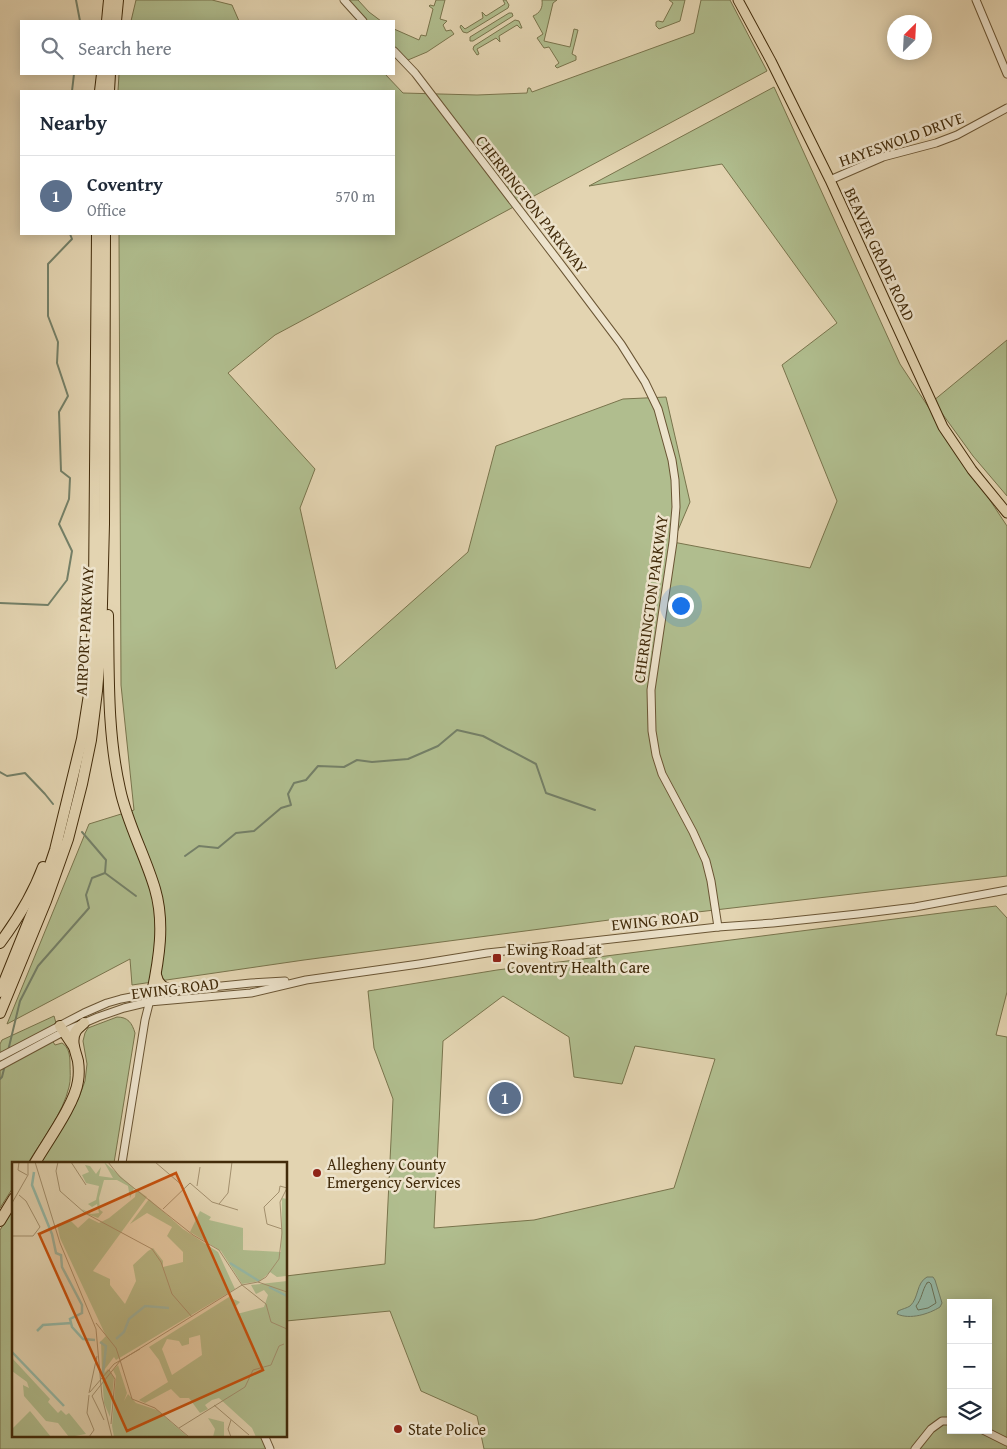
<!DOCTYPE html>
<meta charset="utf-8">
<style>
:root{--surface:#fff;--page:#f6f6f7;--text:#1f2937;--muted:#747a83;--line:#e0e1e3;--accent:#7c3aed}
body{margin:0;font-family:"Gentium Book Plus",serif;background:var(--page);color:var(--text)}
.controls{position:absolute;right:15px;bottom:15px;display:grid;overflow:hidden;border-radius:0px;box-shadow:0 2px 12px #0003}
.controls button{width:45px;height:45px;display:grid;place-items:center;padding:0;border:0;border-bottom:1px solid var(--line);background:var(--surface);color:var(--text);font:25px sans-serif}
.compass{position:absolute;left:887px;top:15px;width:45px;height:45px;border-radius:50%;background:var(--surface);box-shadow:0 2px 12px #0003;rotate:24deg}
.you{position:absolute;left:680px;top:605px;width:18px;height:18px;margin:-12px;border:4px solid #fff;border-radius:50%;background:#1a73e8;box-shadow:0 0 0 8px #1a73e833}
.badge{display:grid;place-items:center;width:32px;height:32px;border-radius:50%;background:var(--accent);color:#fff;font-size:16px;font-weight:700}
.pin{position:absolute;translate:-50% -50%;border:2px solid #fff;box-shadow:0 1px 5px #0006}
.list{margin:0;padding:0;list-style:none}
h2{display:flex;justify-content:space-between;align-items:center;height:65px;margin:0;padding:0 20px;font-size:21px}
h2 small{font-size:16px;font-weight:400;color:var(--muted)}
.list li{display:grid;grid-template-columns:32px 1fr auto;gap:15px;align-items:center;box-sizing:border-box;height:80px;padding:0 20px;border-top:1px solid var(--line)}
.list b{display:block;font-size:19px;white-space:nowrap}
.list p{margin:0;font-size:16px;white-space:nowrap;color:var(--muted)}
.list em{font-size:16px;font-style:normal;color:var(--muted)}
.icon{flex:none;width:28px;height:28px;fill:none;stroke:currentColor;stroke-width:2;stroke-linecap:round;stroke-linejoin:round}
.map{position:relative;flex:none;width:1007px;height:1449px;overflow:hidden}
.search{position:absolute;background:var(--surface);box-shadow:0 2px 12px #0003;left:20px;top:20px;width:375px;height:55px;display:flex;align-items:center;gap:12px;box-sizing:border-box;padding:0 18px;border-radius:0px;color:var(--muted);font-size:19px}
.panel{position:absolute;background:var(--surface);box-shadow:0 2px 12px #0003;left:20px;top:90px;width:375px;height:145px;border-radius:0px}
.map>svg:first-child{display:block}
.green{fill:#b0bd8e;stroke:#79744c;fill-rule:evenodd}
.water{fill:#96b9a7;stroke:#748068}
.lines{fill:none;stroke-linecap:round;stroke-linejoin:round}
.shore{stroke:#6c7258;stroke-width:1}
.stream{stroke:#748068;stroke-width:2}
.minor-casing{stroke:#6a5534;stroke-width:9}
.major-casing{stroke:#422b0a;stroke-width:11}
.highway-casing{stroke:#422b0a;stroke-width:12}
.minor{stroke:#ede3cc;stroke-width:7}
.major{stroke:#e3d4b1;stroke-width:9}
.highway{stroke:#e3d4b1;stroke-width:10}
.poi-dot{fill:#8f2418;stroke:#ede3cc;stroke-width:2}
.labels{text-anchor:middle;stroke-width:5;stroke-linejoin:round;paint-order:stroke}
.street-label{font-size:16px;fill:#422b0a;stroke:#ede3cc}
.poi-label{font-size:16px;fill:#422b0a;stroke:#ede3cc;text-anchor:start}
.inset-river{fill:none;stroke:#96b9a7;stroke-width:2.5}
.inset-road{fill:none;stroke:#a3906e;stroke-width:1}
.view{fill:#c7500c;fill-opacity:0.15;stroke:#c7500c;stroke-width:2.5}
.inset-edge{fill:none;stroke:#422b0a;stroke-width:2.5}
</style>
<div class="map">
<svg width="1007" height="1449" viewBox="0 0 1007 1449">
<rect width="100%" height="100%" fill="#e3d4b1"/>
<filter id="stains"><feTurbulence type="fractalNoise" baseFrequency=".004" numOctaves="4"/><feColorMatrix values="0 0 0 0 .2 0 0 0 0 .09 0 0 0 0 .02 0 0 0 .5 -.17"/></filter>
<radialGradient id="worn" r=".72"><stop offset=".6" stop-color="#630" stop-opacity="0"/><stop offset="1" stop-color="#630" stop-opacity=".3"/></radialGradient>
<g class="green">
<polygon points="136,0 212,0 232,5 239,21 131,21"/>
<polygon points="348,0 358,0 369,12 381,21 368,21"/>
<polygon points="436,0 445,0 440,19 447,21 443,25 446,31 451,30 454,34 427,52 408,60 394,46 394,29 419,40 421,35 426,36 433,9 429,6 430,5 434,6"/>
<polygon points="503,0 506,0 509,5 508,8 467,33 463,32 460,27 461,25 465,29 483,18 482,12 486,16 505,4"/>
<path d="M 542,0 L 557,0 L 553,3 L 544,41 L 570,47 L 574,29 L 578,30 L 572,54 L 576,56 L 576,60 L 557,68 L 555,66 L 559,63 L 549,47 L 544,48 L 537,38 L 543,34 L 533,16 C 540,13 543,8 542,0 Z"/>
<polygon points="669,0 685,0 680,21 659,29 656,26 656,22 658,21 663,22 673,3"/>
<polygon points="701,0 730,0 767,71 275,335 228,373 315,469 300,508 336,669 468,552 496,446 623,399 666,397 690,502 673,542 810,568 837,501 782,365 837,323 722,164 589,186 774,87 900,364 1007,526 1007,876 689,913 632,917 304,960 132,985 130,959 7,1024 89,824 134,810 121,685 119,234 394,234 394,91 118,91 119,74 385,74 403,93 477,95 527,93 528,88 530,88 532,92 694,33"/>
<polygon points="509,13 512,13 513,16 473,41 470,41 470,37"/>
<polygon points="515,20 519,21 522,28 520,28 517,25 499,36 500,42 496,38 477,49 479,54 477,55 473,49 474,46"/>
<polygon points="1007,340 1007,496 973,456 933,401"/>
<path d="M 996,906 L 1007,918 L 1007,992 L 996,1035 L 1007,1037 L 1007,1449 L 484,1449 L 477,1416 L 421,1391 L 390,1311 L 286,1321 L 286,1276 L 385,1264 L 393,1099 L 374,1048 L 368,991 L 497,970 ZM 503,996 L 569,1037 L 574,1077 L 622,1084 L 635,1046 L 715,1059 L 674,1188 L 534,1220 L 434,1228 L 443,1041 ZM 951,1303 L 988,1303 L 988,1430 L 951,1430 Z"/>
<path d="M 54,1016 L 56,1023 L 46,1030 L 55,1045 L 62,1043 C 69,1047 70,1056 70,1064 C 70,1071 71,1080 69,1087 C 63,1113 42,1140 28,1163 L 14,1163 L 14,1186 L 0,1208 L 0,1044 L 2,1040 Z"/>
<path d="M 117,1017 C 128,1017 132,1023 135,1033 L 114,1163 L 41,1163 L 78,1100 L 85,1081 L 87,1064 L 83,1041 L 85,1033 L 88,1028 Z"/>
<polygon points="14,1208 14,1435 260,1435 267,1449 0,1449 0,1230"/>
</g>
<path class="water" d="M 927,1277 L 933,1277 L 935,1280 L 942,1303 L 940,1307 C 929,1314 910,1320 897,1314 L 898,1311 C 902,1309 907,1308 910,1306 C 919,1298 916,1283 927,1277 Z"/>
<g class="lines">
<path class="shore" d="M 927,1283 L 929,1282 L 931,1284 L 936,1303 L 928,1308 L 918,1310 L 916,1306 C 922,1299 922,1290 927,1283 Z"/>
<g class="stream">
<polyline points="76,0 80,21"/>
<polyline points="72,91 74,74"/>
<polyline points="0,603 48,605 67,580 72,551 59,524 69,499 70,478 61,471 59,412 68,396 57,363 58,342 48,316 48,264 72,239 70,234"/>
<polyline points="0,772 7,776 25,773 45,794 53,804"/>
<polyline points="185,856 199,846 218,848 236,833 254,831 281,808 291,805 288,794 294,783 306,780 318,766 344,767 357,760 372,762 408,759 438,746 457,730 483,736 536,764 546,793 595,810"/>
<polyline points="105,873 136,896"/>
<polyline points="8,1051 20,1001 38,966 89,908 86,895 92,878 105,873 106,860 82,832"/>
<polyline points="0,1079 2,1077 5,1065"/>
</g>
<defs>
<g id="minor">
<polyline points="344,0 363,21"/>
<polyline points="976,0 1007,74"/>
<polyline points="394,51 415,73 563,267 621,344 645,382 658,409 672,460 675,480 676,507 673,542 651,690 652,731 656,755 662,774 693,832 706,861 711,881 718,927"/>
<polyline points="830,180 883,157 936,143 957,135 1007,108"/>
<polyline points="0,1057 84,1013 107,1003 121,999 152,993 251,983 285,981"/>
<polyline points="0,1066 63,1032 98,1017 124,1008 149,1002 251,993 306,980 419,964 487,953 718,927 773,923 858,914 915,907 1007,890"/>
<polyline points="122,1163 145,1020 150,1000"/>
<polyline points="983,1430 1007,1442"/>
<polyline points="264,1435 270,1449"/>
<polyline points="915,1449 931,1429 942,1421 951,1421"/>
</g>
<polyline id="major" points="738,0 771,61 830,180 943,427 972,470 1007,513"/>
<g id="highway">
<polyline points="107,21 109,0"/>
<polyline points="116,21 118,0"/>
<polyline points="100,91 102,74"/>
<polyline points="109,91 110,74"/>
<path d="M 108,615 C 109,673 107,732 120,789 C 127,823 145,855 155,889 C 165,923 159,959 152,993"/>
<path d="M 0,943 C 17,920 33,894 43,867"/>
<path d="M 156,975 C 158,985 164,988 173,991"/>
<polyline points="0,992 44,883 55,850 82,739 90,688 94,589 97,234"/>
<polyline points="0,1013 46,901 68,839 82,784 91,740 97,691 101,643 104,524 105,234"/>
<polyline points="60,1026 74,1047"/>
<path d="M 35,1163 C 47,1142 75,1104 78,1081 C 79,1075 79,1068 78,1061 C 76,1052 70,1041 76,1031 C 78,1028 81,1026 84,1023"/>
<polyline points="0,1221 14,1198"/>
</g>
</defs>
<use href="#minor" class="minor-casing"/>
<use href="#major" class="major-casing"/>
<use href="#highway" class="highway-casing"/>
<use href="#minor" class="minor"/>
<use href="#major" class="major"/>
<use href="#highway" class="highway"/>
</g>
<g class="poi-dot">
<rect x="492" y="953" width="10" height="10" rx="2.5"/>
<circle cx="317" cy="1173" r="5"/>
<circle cx="398" cy="1429" r="5"/>
</g>
<g class="labels">
<g class="street-label">
<text transform="translate(901 139) rotate(-20)" y="6">HAYESWOLD DRIVE</text>
<text transform="translate(532 204) rotate(52)" y="6">CHERRINGTON PARKWAY</text>
<text transform="translate(880 254) rotate(65)" y="6">BEAVER GRADE ROAD</text>
<text transform="translate(650 599) rotate(-82)" y="6">CHERRINGTON PARKWAY</text>
<text transform="translate(84 631) rotate(-87)" y="6">AIRPORT PARKWAY</text>
<text transform="translate(655 920) rotate(-6)" y="6">EWING ROAD</text>
<text transform="translate(175 988) rotate(-7)" y="6">EWING ROAD</text>
</g>
<g class="poi-label">
<text x="507" y="955">Ewing Road at<tspan x="507" dy="18">Coventry Health Care</tspan></text>
<text x="327" y="1170">Allegheny County<tspan x="327" dy="18">Emergency Services</tspan></text>
<text x="408" y="1435">State Police</text>
</g>
</g>
<g transform="translate(12 1162)">
<rect width="275" height="275" fill="#e3d4b1"/>
<path d="M 92,0 L 122,26 L 118,36 L 116,24 L 105,18 L 92,18 L 87,36 L 88,48 L 91,50 L 86,56 L 75,52 L 70,47 L 79,52 L 87,51 L 85,42 L 80,45 L 76,42 L 84,38 L 87,24 L 74,21 L 70,13 L 77,10 L 73,3 L 78,4 L 84,12 L 89,5 L 87,14 L 101,16 ZM 124,27 L 135,35 L 81,109 L 98,117 L 98,123 L 113,142 L 124,119 L 121,103 L 136,89 L 141,86 L 151,99 L 151,105 L 171,100 L 171,90 L 155,74 L 160,65 L 135,51 L 118,62 L 137,37 L 171,67 L 206,90 L 223,127 L 104,198 L 102,195 L 90,211 L 89,179 L 94,174 L 48,76 L 45,62 L 59,59 L 66,66 L 77,56 L 87,61 L 97,56 L 123,35 ZM 270,36 L 275,37 L 275,275 L 244,275 L 240,266 L 207,236 L 200,238 L 193,243 L 196,247 L 188,251 L 177,236 L 168,236 L 159,227 L 133,241 L 127,238 L 156,220 L 147,198 L 137,185 L 217,135 L 228,140 L 223,145 L 225,152 L 252,145 L 256,133 L 252,128 L 244,132 L 239,123 L 275,119 L 274,114 L 265,115 L 258,110 L 248,119 L 230,122 L 209,89 L 178,70 L 188,49 L 199,55 L 197,58 L 231,66 L 231,88 L 269,90 ZM 188,173 L 190,193 L 160,213 L 150,187 L 155,177 L 167,179 L 170,184 L 177,182 L 177,176 ZM 0,196 L 38,237 L 36,240 L 46,251 L 49,248 L 54,253 L 57,251 L 74,272 L 57,275 L 46,261 L 34,259 L 12,234 L 11,223 L 17,226 L 15,220 L 0,209 ZM 106,203 L 115,231 L 112,239 L 116,232 L 124,241 L 145,248 L 176,275 L 102,275 L 100,264 L 104,214 L 101,208 ZM 96,207 L 102,216 L 98,255 L 92,241 L 90,213 ZM 18,249 L 23,255 L 39,275 L 0,275 L 0,267 ZM 196,256 L 212,260 L 212,275 L 201,275 L 203,267 Z" fill="#b0bd8e" fill-rule="evenodd"/>
<path class="inset-river" d="M 22,10 L 20,23 L 40,72 L 44,91 L 49,93 L 50,105 L 70,143 L 70,151 L 58,157 L 60,165 L 71,177 L 83,178M 218,101 L 247,119M 257,125 L 275,134M 25,169 L 31,163 L 60,161M 104,177 L 112,170 L 117,157 L 133,144 L 157,146M 88,180 L 94,184 L 91,212M 0,190 L 52,244"/>
<path class="inset-road" d="M 7,0 L 6,8 L 15,13M 23,0 L 48,81 L 84,167 L 90,235 L 100,275M 46,0 L 44,9 L 48,29 L 73,51 L 140,87 L 149,100 L 160,132 L 180,155M 59,0 L 74,23M 96,0 L 108,15 L 181,73 L 207,88 L 230,123 L 254,142 L 259,160 L 275,167M 143,0 L 171,24M 185,24 L 188,5M 0,41 L 16,13 L 16,0M 207,42 L 216,31 L 220,0M 151,47 L 178,21 L 200,40 L 226,48M 270,67 L 255,62 L 252,45 L 267,30 L 268,24 L 275,26M 0,74 L 21,74 L 28,65 L 14,39 L 7,33M 246,120 L 275,130M 84,161 L 104,186 L 108,198M 108,198 L 120,237 L 143,246 L 177,275M 97,208 L 103,217 L 99,262M 78,230 L 102,202 L 128,187M 77,231 L 85,194M 80,234 L 108,199 L 230,123 L 246,120 L 254,115 L 267,97 L 270,71 L 268,40 L 275,26M 80,234 L 92,258M 202,243 L 237,273M 167,266 L 233,225 L 241,208 L 259,203 L 267,184 L 272,182M 77,275 L 82,268 L 75,251 L 77,233M 219,275 L 216,267 L 219,258"/>
<path class="view" d="M 164,11 L 251,208 L 115,269 L 27,72 Z"/>
<rect width="275" height="275" class="inset-edge"/>
</g>
<rect width="100%" height="100%" filter="url(#stains)"/>
<rect width="100%" height="100%" fill="url(#worn)"/>
</svg>
<div class="controls">
<button>+</button>
<button>−</button>
<button><svg class="icon" aria-label="layers" viewBox="0 0 24 24"><path d="M12 4l9 5-9 5-9-5zM3 14l9 5 9-5"/></svg></button>
</div>
<svg class="compass" viewBox="-18 -18 36 36"><path d="M0-13l5 13h-10z" fill="#e53935"/><path d="M0 13l5-13h-10z" fill="#747a83"/></svg>
<div class="you"></div>
<div class="pin badge" style="left:505px;top:1098px;background:#5c6f8a">1</div>
<div class="search"><svg class="icon" aria-label="search" viewBox="0 0 24 24"><circle cx="10" cy="10" r="6"/><path d="M15 15l6 6"/></svg>Search here</div>
<section class="panel">
<h2>Nearby<small></small></h2>
<ul class="list">
<li><span class="badge" style="background:#5c6f8a">1</span><div><b>Coventry</b><p>Office</p></div><em>570 m</em></li>
</ul>
</section>
</div>
